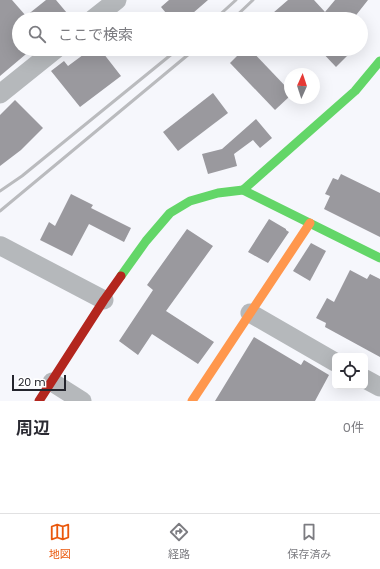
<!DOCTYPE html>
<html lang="ja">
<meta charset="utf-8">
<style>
:root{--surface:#fff;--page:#f2f2f3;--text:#2b2b33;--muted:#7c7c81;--line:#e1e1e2;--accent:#ea580c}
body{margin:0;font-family:Poppins,"Noto Sans JP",sans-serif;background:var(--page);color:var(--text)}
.controls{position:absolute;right:12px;bottom:12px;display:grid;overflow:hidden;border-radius:6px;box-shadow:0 4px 16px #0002}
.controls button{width:36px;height:36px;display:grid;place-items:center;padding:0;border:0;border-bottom:1px solid var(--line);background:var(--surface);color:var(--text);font:20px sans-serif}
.compass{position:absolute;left:284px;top:68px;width:36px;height:36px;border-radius:50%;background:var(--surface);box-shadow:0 4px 16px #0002;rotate:3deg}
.scale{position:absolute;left:12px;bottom:10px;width:54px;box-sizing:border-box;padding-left:4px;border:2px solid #24252d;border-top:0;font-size:11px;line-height:14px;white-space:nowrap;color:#24252d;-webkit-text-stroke:3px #fff;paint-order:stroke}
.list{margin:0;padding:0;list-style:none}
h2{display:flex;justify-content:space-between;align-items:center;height:52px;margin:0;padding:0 16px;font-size:17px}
h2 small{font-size:13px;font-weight:400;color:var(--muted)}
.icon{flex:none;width:22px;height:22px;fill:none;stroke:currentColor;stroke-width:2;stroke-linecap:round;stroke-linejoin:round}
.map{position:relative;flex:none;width:380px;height:401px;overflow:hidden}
.search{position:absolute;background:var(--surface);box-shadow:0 4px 16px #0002;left:12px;right:12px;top:12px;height:44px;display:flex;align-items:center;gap:10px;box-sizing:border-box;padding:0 14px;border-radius:22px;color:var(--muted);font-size:15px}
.sheet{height:112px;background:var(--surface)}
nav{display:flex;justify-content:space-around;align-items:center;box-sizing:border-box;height:56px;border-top:1px solid var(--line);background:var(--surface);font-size:11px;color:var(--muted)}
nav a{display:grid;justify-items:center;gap:2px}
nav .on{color:var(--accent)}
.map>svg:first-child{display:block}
.building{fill:#9a999e}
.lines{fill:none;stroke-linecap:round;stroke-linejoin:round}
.street{stroke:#b5b8bb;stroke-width:19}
.fast{stroke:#63d668;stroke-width:9}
.slow{stroke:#ff974d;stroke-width:9}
.jam{stroke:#b3261e;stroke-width:9}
.rail{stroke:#babbbe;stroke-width:3}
</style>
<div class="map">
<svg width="380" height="401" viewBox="0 0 380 401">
<rect width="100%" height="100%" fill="#f6f7fc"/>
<g class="building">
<polygon points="0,0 12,0 26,16 46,0 56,0 72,19 19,19 19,49 32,49 0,76"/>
<polygon points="169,0 208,0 193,13 198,19 171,19 161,7"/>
<polygon points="288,0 314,0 325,12 335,0 368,0 353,19 266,19"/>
<polygon points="91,49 100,49 121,76 80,107 51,71 64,61 68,66"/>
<polygon points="244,49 250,49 290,91 290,96 275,110 230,63"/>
<polygon points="319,49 354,49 336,67"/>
<polygon points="213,93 228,113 178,151 163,132"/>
<polygon points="15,100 43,128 21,150 0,166 0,115"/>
<polygon points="256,119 272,138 260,148 253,140 234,154 237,166 208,174 202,154 222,149"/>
<polygon points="341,174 380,193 380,237 324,209 330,196 325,194 333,178 338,180"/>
<polygon points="71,194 93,205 91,208 131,228 124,242 89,224 72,256 40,240 49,222 55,226"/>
<polygon points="269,219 286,229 286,230 289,232 268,263 248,252"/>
<polygon points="187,229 213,246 166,311 214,342 198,364 152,334 138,355 119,341 153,290 147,285"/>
<polygon points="311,243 326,251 310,281 293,271"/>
<polygon points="350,270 367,279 370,274 380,279 380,357 325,327 326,323 316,318 327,298 334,302"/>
<polygon points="254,337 301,365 304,360 329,375 315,401 215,401"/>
</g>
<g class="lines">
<g class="street">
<polyline points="93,19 117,0"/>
<polyline points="0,94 56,49"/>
<polyline points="0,247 1,246 104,300"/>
<polyline points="250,313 335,362"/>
<polyline points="365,379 380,387"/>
<polyline points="52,382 82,401"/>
</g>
<g class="fast">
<polyline points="243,190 355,91 380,61"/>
<polyline points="121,276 146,241 170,213 190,201 218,193 243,190 380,258"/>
</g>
<polyline class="slow" points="192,401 310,223"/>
<polyline class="jam" points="39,401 104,300 121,276"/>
<g class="rail">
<polyline points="215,19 236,0"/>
<polyline points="233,19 253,0"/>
<polyline points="0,191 22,176 178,49"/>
<polyline points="0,211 195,49"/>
</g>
</g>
</svg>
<div class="controls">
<button><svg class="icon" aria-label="locate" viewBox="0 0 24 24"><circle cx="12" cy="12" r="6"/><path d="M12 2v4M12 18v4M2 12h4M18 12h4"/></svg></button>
</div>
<svg class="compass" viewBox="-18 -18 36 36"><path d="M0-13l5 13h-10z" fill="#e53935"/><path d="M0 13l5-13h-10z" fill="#7c7c81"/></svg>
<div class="scale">20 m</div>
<div class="search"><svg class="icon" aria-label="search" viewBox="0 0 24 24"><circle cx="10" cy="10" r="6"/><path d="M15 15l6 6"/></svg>ここで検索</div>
</div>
<section class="sheet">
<h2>周辺<small>0件</small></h2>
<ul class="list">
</ul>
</section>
<nav>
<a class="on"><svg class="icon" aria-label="map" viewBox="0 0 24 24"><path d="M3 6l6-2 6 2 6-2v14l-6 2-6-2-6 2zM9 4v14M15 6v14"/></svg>地図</a>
<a><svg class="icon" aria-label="directions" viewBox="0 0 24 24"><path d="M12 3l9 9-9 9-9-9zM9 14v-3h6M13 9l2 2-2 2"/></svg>経路</a>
<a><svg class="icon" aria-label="saved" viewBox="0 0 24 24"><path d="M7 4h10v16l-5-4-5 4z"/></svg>保存済み</a>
</nav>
